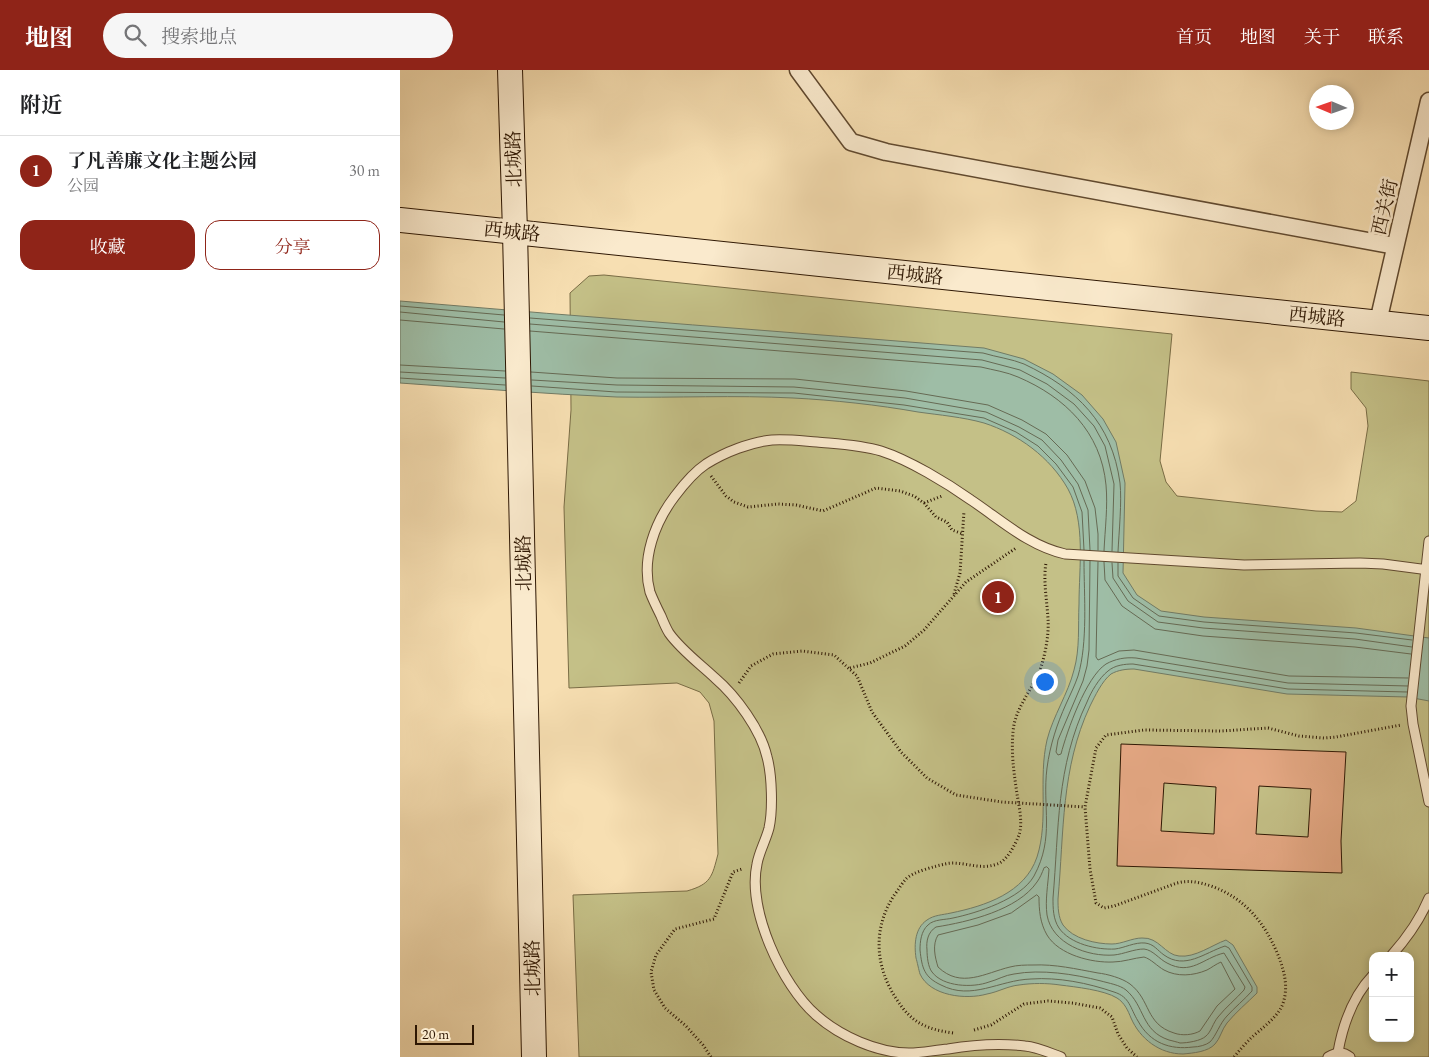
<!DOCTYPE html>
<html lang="zh">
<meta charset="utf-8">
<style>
:root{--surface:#fff;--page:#f6f6f6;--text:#202124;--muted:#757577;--line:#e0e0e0;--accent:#8f2418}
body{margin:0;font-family:"EB Garamond","Noto Serif SC",serif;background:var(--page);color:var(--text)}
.controls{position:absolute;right:15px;bottom:15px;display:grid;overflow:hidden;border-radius:10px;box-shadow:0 2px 8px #0003}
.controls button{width:45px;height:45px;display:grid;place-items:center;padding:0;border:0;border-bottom:1px solid var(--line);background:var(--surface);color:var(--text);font:25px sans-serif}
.compass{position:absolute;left:909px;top:15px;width:45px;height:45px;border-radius:50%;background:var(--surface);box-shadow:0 2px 8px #0003;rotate:272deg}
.scale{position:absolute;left:15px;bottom:12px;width:59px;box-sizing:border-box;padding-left:5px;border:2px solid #2e1703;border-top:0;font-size:14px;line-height:18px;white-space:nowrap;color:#2e1703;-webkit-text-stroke:4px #faeacd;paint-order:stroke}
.you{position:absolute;left:644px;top:611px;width:18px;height:18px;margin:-12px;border:4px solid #fff;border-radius:50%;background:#1a73e8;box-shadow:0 0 0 8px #1a73e833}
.badge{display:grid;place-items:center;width:32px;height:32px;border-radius:50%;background:var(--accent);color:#fff;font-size:16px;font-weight:700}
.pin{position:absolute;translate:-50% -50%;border:2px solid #fff;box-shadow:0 1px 5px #0006}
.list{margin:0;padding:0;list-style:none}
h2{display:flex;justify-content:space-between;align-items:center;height:65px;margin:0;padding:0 20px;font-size:21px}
h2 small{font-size:16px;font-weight:400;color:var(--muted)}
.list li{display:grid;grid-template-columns:32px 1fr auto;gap:15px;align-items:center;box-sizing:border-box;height:70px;padding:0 20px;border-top:1px solid var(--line)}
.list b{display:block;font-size:19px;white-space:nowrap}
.list p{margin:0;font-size:16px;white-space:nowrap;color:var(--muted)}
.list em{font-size:16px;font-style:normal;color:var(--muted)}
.actions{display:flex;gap:10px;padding:15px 20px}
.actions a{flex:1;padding:11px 0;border:1px solid var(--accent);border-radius:15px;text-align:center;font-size:18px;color:var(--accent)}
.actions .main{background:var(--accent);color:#fff}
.icon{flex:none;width:28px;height:28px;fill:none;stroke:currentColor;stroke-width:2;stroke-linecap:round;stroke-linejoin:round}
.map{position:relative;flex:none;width:1029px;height:987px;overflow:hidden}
header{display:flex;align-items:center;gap:30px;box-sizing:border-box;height:70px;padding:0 25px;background:var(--accent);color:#fff}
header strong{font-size:24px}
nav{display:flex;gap:28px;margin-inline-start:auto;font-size:18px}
.search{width:350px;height:45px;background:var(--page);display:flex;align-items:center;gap:12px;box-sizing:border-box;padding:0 18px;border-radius:28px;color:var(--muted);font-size:19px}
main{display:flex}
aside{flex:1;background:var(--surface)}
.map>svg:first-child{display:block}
.green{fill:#c4c087;stroke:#796c45;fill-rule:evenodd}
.water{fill:#9ebda6;stroke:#717b65}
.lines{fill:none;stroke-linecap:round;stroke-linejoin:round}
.shore{stroke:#666a54;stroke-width:1}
.building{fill:#e6a985;stroke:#2e1703;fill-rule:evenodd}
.lane-casing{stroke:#60492f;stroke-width:11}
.street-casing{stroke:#60492f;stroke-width:19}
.secondary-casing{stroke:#2e1703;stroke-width:26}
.path{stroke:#2e1703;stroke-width:3;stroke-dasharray:1 2.5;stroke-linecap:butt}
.lane{stroke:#faeacd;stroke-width:9}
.street{stroke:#faeacd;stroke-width:16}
.secondary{stroke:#faeacd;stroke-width:24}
.labels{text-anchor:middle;stroke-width:5;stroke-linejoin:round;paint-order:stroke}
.street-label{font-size:19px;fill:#2e1703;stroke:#faeacd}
</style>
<header>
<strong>地图</strong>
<div class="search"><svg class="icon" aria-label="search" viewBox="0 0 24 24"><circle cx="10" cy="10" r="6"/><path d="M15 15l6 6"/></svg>搜索地点</div>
<nav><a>首页</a><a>地图</a><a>关于</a><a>联系</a></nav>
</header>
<main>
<aside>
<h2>附近<small></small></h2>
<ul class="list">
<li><span class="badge">1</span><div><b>了凡善廉文化主题公园</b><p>公园</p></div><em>30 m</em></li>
</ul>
<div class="actions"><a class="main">收藏</a><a>分享</a></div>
</aside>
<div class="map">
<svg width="1029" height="987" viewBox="0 0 1029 987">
<rect width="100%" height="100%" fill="#f7dfb2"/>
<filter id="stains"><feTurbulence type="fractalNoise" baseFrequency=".004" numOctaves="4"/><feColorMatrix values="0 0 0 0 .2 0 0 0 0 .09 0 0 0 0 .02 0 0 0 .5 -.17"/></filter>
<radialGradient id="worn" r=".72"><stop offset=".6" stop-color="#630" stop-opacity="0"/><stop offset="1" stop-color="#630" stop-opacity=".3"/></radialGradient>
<path class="green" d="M 204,205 L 772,264 L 760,391 L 766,412 L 777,426 L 916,441 L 942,442 L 956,431 L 968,356 L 966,338 L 951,319 L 951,302 L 1029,311 L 1029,987 L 179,987 L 173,825 L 287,821 C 311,814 312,807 318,784 L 314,651 L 309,633 L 300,622 L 277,613 L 169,618 L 164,437 L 171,340 L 170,223 L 189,206 ZM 973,886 L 1010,886 L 1010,968 L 973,968 Z"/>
<path class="water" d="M 0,231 C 195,248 390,262 584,278 L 624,289 L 653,304 L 682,325 L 703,349 L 716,372 L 725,413 L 723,503 L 737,525 L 761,541 L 804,547 L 956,558 L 1029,568 L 1029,631 L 1008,627 L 887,624 L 734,599 C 726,599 718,600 711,604 C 702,611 695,626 690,636 C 661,698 664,762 658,829 C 658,837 658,847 663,855 C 673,869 696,874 712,874 C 722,874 732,868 742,868 C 759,867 765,885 779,886 C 795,888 812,875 826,870 L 833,875 L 857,917 L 857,923 C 847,933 836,942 827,953 C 822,959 820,969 815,974 C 808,982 793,983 783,984 C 760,984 740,969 731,948 C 728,941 725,933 717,928 C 704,920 676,917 660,915 C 647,913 632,913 619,915 C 608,916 598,922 587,924 C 566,930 530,926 520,904 C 519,901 517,891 516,888 C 514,874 515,858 527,850 C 534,845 542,845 551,843 C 585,836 625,823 637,787 C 649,750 638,709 647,670 C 653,646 668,624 674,600 C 680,579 678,556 679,534 C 679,497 686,452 668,419 C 650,387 618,364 584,353 C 563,347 539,345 518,342 C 479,335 433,330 393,328 C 335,325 276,328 217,327 C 145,324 72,318 0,313 Z"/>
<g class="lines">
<g class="shore">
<polyline points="0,236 104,245"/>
<polyline points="0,242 104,252"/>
<path d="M 130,248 L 583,283 C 596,287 612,289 624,294 C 677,319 712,353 720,413 C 722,432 719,461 718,482"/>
<polyline points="0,250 104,259"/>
<polyline points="130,254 582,290 620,300 647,314 674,334 694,356 705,376 714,414 712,481"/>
<path d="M 130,261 L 581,297 C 593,300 607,302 618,307 C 665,327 701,362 706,415 C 708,436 705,459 704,481"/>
<polyline points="0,295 105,301"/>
<polyline points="0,302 105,308"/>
<polyline points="131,302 217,308 395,309 506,321 588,335 622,350 646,364 667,385 685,411 695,438 698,464 698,480"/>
<polyline points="0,308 105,315"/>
<polyline points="132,310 217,315 394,317 505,328 586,342 619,357 642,370 661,390 678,414 688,440 690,480"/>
<polyline points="132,316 216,322 394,323 504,335 584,348 616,362 638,376 656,394 673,417 682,442 684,480"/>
<path d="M 684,491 C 684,526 688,572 678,606 C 675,615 670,625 666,634 C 657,654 650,675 647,698 C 642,737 655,767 634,806 C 621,829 577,843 553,848 C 545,850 534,849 528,855 C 521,861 520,872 520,880 C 522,898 524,907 541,915 C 572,931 599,910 631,909 C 658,907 688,913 714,922 C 730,927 730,938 738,951 C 750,973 770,980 793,977 C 799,977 806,975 810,972 C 816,966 820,953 827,946 C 835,937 844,930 852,921 L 852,917 L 829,878 L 825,876 C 804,883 785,900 764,885 C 757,880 754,874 745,873 C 735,872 724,878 715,879 C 697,880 670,874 659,858 C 653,849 653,838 653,828 C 659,759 656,697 687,632 C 691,622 699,608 708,601 C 715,595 725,594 733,594 L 888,619 L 1007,622"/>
<path d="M 690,491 L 689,580 L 687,596 L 683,611 L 658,670 L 656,682 L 658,685 L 661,684 C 667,661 686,607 706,594 C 715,589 725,587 736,588 L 888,613 L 1008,616"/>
<polyline points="698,492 696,587 698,590 719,581 734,580 889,606 1008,608"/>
<polyline points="704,492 705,510 722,536 755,559 803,566 955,577 1011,584"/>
<polyline points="712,493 713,508 728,531 758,552 803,558 955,569 1012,577"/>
<polyline points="718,493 718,506 733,528 759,546 804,552 956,563 1012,570"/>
<path d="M 647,797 L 649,799 C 648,815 645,830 647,845 C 652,874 688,887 714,885 C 724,884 734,879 744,879 C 753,880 759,889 767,893 C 791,906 803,888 824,883 L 845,917 L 844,920 C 836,929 826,937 818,947 C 813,953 811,962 806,966 C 801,971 787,973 780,973 C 777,972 773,971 769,970 C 741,961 745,936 726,920 C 720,915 708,913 701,911 C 674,904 641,899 614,904 C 605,905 597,910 589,912 C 573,918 543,917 532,902 C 528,897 527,886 527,880 C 526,871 528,862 536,857 C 568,852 618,840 637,812 C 640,808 642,803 644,798 Z"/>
<path d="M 637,825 L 639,827 C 639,840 640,853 647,865 C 659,885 692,893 713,892 C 723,892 734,888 744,887 C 751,889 757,896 764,900 C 777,907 793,906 807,900 C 811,898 816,894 821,892 L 835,919 L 817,936 L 800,961 C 793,965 782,966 774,963 C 745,954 751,930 730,914 C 722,908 707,904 698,903 C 676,899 655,894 633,895 C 626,895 617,895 610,897 C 585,903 561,919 538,897 C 535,887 532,875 538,865 L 578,855 L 611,843 Z"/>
</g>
</g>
<path class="building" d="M 721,674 L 946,682 L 941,771 L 942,803 L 717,796 ZM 764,713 L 816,717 L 814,764 L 761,761 ZM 859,716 L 911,719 L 908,767 L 856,764 Z"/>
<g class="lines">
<defs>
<g id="lane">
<polyline points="1029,471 1011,636 1013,654 1029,732"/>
<path d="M 991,886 C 1007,868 1020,850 1029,828"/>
<path d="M 938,982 C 943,954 953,926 973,905"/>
<path d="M 661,987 C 650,983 637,977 625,976 C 600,973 572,975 548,979 C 535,980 522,983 509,983 C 477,983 440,966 416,945 C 382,915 347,840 357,794 C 359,782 366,770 369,758 C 373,740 372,705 367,687 C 361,660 336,626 315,608 C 299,593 281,580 269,563 C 266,558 263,551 261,546 C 257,538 253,530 250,522 C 241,489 255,452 275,426 C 284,414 294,402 306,394 C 325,382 351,372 372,370 C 387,369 403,371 417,372 C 438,374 461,375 481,381 C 509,390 547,413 571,430 C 601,450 629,476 665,484 L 844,495 L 960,493 L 983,494 L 1029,500"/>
<path d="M 928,987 C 936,982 943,981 950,987"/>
</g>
<g id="street">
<polyline points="398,0 451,72 486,82 995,176"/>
<polyline points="978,252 1029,31"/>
</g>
<g id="secondary">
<polyline points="110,0 115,162 134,987"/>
<polyline points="0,150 1029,258"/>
</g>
</defs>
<use href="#lane" class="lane-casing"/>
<use href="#street" class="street-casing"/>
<use href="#secondary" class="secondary-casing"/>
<g class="path">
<polyline points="311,406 326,426 334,432 348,437 378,434 396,435 423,441 476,418 500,421 514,426 524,433 536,447 547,452 552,460 563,464"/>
<polyline points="524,433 542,426"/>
<polyline points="554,524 560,503 564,441"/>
<polyline points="450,598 470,593 505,576 524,560 566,512 616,478"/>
<polyline points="339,613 351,596 373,584 402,581 434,585 457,606 472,642 501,682 527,708 556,725 602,732 685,737"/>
<polyline points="574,960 591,955 624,934 648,931 672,933 700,938 712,947 718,964 727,978 737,987"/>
<path d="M 553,963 C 526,959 512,953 497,930 C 475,897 472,858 495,824 C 499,819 502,813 506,809 C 512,802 536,796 545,794 C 562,790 579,801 597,794 C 607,791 615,775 619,765 C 623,753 619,736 617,724 C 614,703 611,683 613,663 C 614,637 635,618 642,594 C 646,580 649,563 648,549 C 647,530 643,511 646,493"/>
<polyline points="311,987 303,975 286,956 265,938 254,920 251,902 256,885 275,859 314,849 333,802 342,799"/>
<path d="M 834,987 C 839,981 844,975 849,970 C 861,958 880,947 884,930 C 888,915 884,900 878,885 C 865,853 845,828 811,816 C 799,812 789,810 777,813 L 714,836 L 704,838 L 696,833 L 690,799 L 685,737 L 696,678 L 706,665 L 744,660 L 821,661 L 868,658 L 899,666 L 924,668 L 936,667 L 1001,655"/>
</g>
<use href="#lane" class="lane"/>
<use href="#street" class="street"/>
<use href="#secondary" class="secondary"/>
</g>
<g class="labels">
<g class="street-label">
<text transform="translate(113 89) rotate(-92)" y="7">北城路</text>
<text transform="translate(984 137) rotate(-77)" y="7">西关街</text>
<text transform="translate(112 161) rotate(6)" y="7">西城路</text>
<text transform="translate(515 204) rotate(6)" y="7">西城路</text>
<text transform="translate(917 246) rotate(6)" y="7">西城路</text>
<text transform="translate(123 493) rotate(-91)" y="7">北城路</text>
<text transform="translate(132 898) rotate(-91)" y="7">北城路</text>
</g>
</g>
<rect width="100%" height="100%" filter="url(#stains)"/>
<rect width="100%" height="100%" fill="url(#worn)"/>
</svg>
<div class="controls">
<button>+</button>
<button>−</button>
</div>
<svg class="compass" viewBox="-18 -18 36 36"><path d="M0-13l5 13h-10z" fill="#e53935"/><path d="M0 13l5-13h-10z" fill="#757577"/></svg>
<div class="scale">20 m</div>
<div class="you"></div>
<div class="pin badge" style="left:598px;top:527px">1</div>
</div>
</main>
